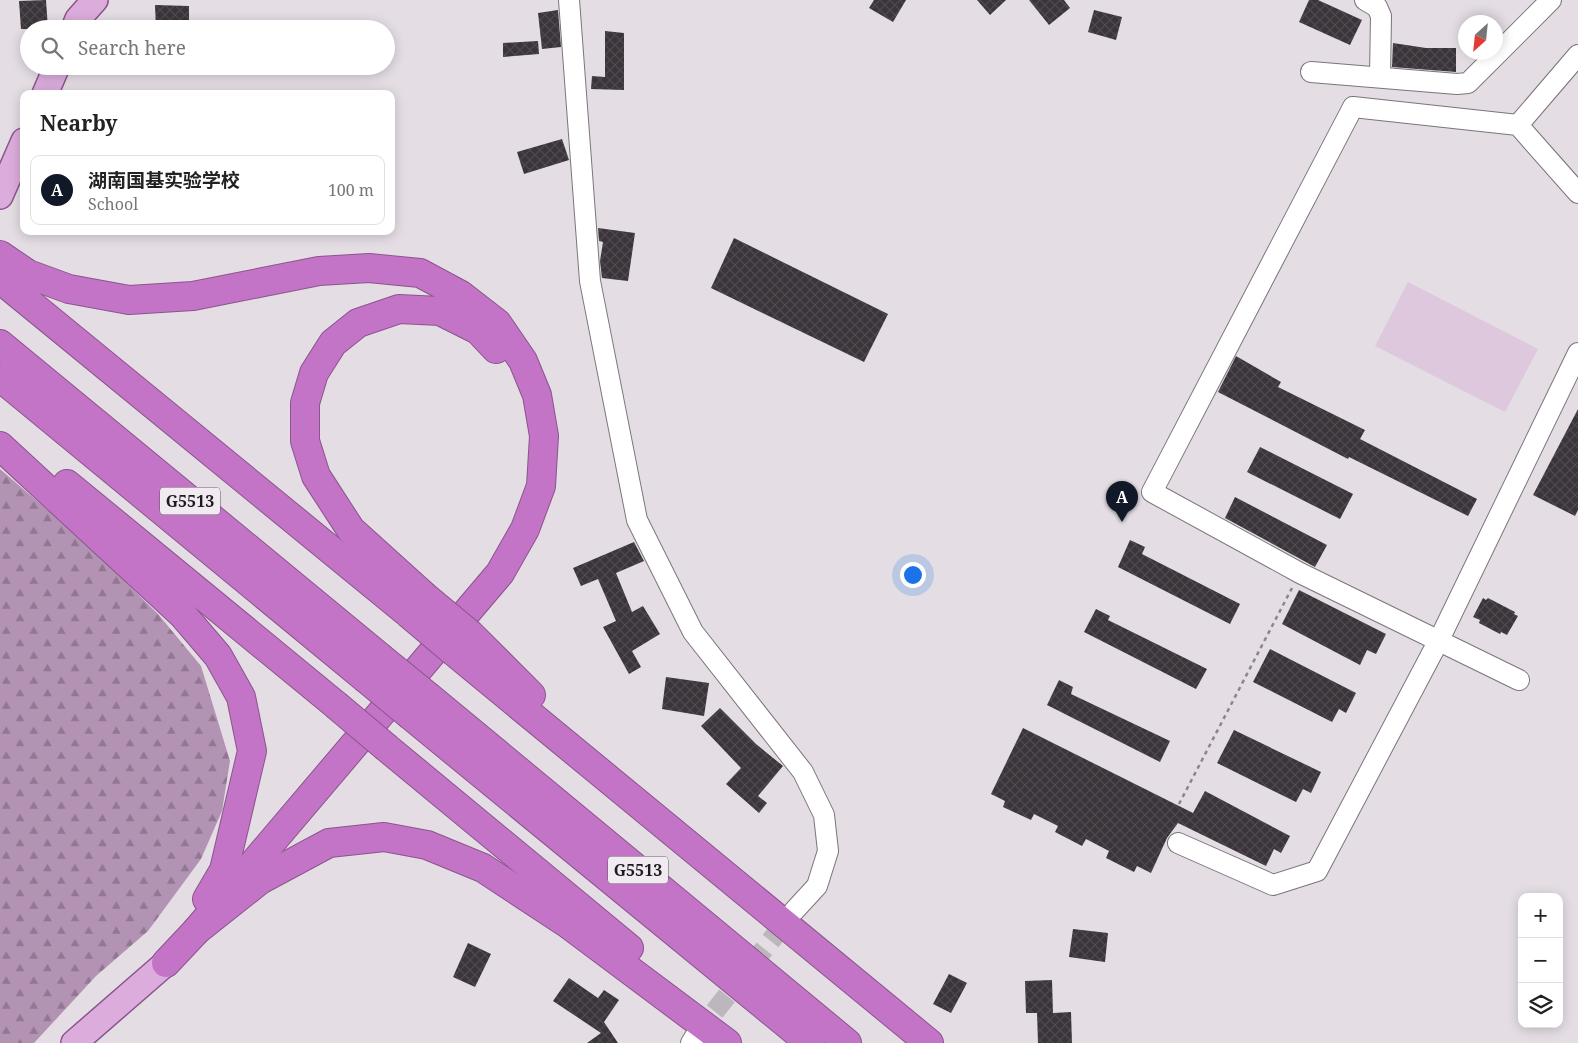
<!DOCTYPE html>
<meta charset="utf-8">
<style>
:root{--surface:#fff;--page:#f2f2f2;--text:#222;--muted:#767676;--line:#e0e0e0;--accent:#111827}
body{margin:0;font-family:"Noto Serif","Noto Sans SC",serif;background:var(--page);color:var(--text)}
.controls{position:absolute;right:15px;bottom:15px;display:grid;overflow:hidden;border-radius:10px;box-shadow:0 2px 12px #0003}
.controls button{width:45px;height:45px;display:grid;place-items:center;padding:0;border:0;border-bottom:1px solid var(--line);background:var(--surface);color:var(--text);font:25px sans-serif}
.compass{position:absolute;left:1458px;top:15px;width:45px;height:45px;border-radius:50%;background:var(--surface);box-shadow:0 2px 12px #0003;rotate:207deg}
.you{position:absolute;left:912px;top:574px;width:18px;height:18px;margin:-12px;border:4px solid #fff;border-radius:50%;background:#1a73e8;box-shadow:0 0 0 8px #1a73e833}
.badge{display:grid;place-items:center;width:32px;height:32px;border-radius:50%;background:var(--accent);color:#fff;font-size:16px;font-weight:700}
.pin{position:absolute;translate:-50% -41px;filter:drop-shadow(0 1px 2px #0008)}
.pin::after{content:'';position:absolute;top:26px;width:18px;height:15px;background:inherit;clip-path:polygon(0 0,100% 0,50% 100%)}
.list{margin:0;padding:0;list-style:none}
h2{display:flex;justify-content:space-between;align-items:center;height:65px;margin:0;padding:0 20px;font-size:21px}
h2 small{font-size:16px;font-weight:400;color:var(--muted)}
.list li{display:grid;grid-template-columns:32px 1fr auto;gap:15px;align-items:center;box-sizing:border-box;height:70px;margin:0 10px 10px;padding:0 10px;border:1px solid var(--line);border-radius:10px}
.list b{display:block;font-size:19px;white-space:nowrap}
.list p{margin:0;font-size:16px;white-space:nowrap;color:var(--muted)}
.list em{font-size:16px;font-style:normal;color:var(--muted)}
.icon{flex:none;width:28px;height:28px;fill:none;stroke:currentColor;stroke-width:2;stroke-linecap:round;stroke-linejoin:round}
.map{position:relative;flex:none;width:1578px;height:1043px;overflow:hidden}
.search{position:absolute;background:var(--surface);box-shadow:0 2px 12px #0003;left:20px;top:20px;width:375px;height:55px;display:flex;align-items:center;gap:12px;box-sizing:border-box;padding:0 18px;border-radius:28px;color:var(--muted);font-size:19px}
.panel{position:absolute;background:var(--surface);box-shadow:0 2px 12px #0003;left:20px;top:90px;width:375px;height:145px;border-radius:10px}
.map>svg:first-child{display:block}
.forest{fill:url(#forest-firs)}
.pitch{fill:#ddc8dd}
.building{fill:url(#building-cross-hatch)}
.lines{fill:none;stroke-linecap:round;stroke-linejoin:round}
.minor-tunnel{stroke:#bcb7bc;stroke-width:20;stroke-dasharray:20 10;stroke-linecap:butt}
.minor-casing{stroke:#7b757b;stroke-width:22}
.major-casing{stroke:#8a558c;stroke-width:28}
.highway-casing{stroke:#8a558c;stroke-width:30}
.path{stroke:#8a868a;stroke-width:2.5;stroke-dasharray:4 4;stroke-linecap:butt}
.minor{stroke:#fff;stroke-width:20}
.major{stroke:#dcacdd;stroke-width:25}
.highway{stroke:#c474c7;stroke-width:28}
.highway-bridge-casing{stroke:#8a558c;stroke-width:30;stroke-linecap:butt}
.highway-bridge{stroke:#c474c7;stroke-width:28}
.labels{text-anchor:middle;stroke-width:5;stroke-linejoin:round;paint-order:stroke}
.shield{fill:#f1ebf1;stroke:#5d595d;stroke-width:1}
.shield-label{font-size:16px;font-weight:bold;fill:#1d1b1d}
</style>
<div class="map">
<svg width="1578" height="1043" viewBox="0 0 1578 1043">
<defs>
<pattern id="forest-firs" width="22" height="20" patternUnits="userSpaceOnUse" patternTransform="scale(1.25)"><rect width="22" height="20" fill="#b393b3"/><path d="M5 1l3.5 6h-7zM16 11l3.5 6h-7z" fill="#917791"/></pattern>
<pattern id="building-cross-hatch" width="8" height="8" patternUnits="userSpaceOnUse" patternTransform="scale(1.25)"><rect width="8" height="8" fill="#3a353a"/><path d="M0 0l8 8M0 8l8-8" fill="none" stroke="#4d494d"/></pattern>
</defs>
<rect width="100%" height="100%" fill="#e4dee4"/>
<polygon class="forest" points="0,469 87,544 158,614 201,666 230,761 222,811 201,859 148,931 96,976 34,1043 0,1043"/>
<polygon class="pitch" points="1408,282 1538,349 1505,412 1375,346"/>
<g class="building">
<polygon points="46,0 48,29 21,29 19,1"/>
<polygon points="874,0 906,0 893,22 869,8"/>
<polygon points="977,0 1006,0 990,15"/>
<polygon points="1029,0 1064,0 1070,8 1049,25"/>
<polygon points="1309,0 1318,0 1362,20 1350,45 1299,22"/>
<polygon points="155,5 189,6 189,29 156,29"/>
<polygon points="558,10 561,47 542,49 538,13"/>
<polygon points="1094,10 1122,17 1116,40 1088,32"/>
<polygon points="605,31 624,33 624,90 591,89 592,76 605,77"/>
<polygon points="538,41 539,54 503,57 503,43"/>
<polygon points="1393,43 1426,48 1456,48 1456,72 1392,67"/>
<polygon points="562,139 569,160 524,174 517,152"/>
<polygon points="598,228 635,233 628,281 602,278 600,261 603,242 599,241"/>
<polygon points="734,238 888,314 864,362 711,288"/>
<polygon points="1236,356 1281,382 1278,387 1365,430 1360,439 1477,499 1468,516 1349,457 1348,459 1218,392"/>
<polygon points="1578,409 1578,510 1575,516 1533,495"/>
<polygon points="1260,447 1353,494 1340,519 1247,472"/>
<polygon points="1235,497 1327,545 1315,567 1225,518"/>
<polygon points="1130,540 1145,547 1142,554 1240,604 1230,624 1118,567"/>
<polygon points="634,542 644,561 616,573 632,612 643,606 660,634 632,651 641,667 629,674 603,627 616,621 598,579 581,586 573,568"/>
<polygon points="1299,590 1386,634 1376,654 1367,650 1360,665 1282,624"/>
<polygon points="1483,598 1486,600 1488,598 1515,612 1514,614 1518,616 1507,635 1501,632 1500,634 1479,623 1480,620 1473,617"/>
<polygon points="1096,609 1110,616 1108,620 1207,669 1196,689 1084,632"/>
<polygon points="1270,649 1356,693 1346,713 1339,709 1332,722 1253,682"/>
<polygon points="666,677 709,683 704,716 662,709"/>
<polygon points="1059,680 1073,687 1071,694 1170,741 1160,762 1047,705"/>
<polygon points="720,708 756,744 783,766 758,796 767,803 759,813 726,784 741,768 701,726"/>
<polygon points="1023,728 1193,813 1205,791 1290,836 1281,853 1274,849 1266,866 1178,823 1167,838 1151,873 1137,866 1134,872 1106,858 1109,851 1086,839 1082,846 1055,832 1058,826 1034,814 1031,820 1003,807 1005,801 991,794"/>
<polygon points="1234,730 1321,772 1311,793 1303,789 1296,802 1217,763"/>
<polygon points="1073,929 1108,933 1105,962 1069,957"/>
<polygon points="468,943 491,954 475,987 453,977"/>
<polygon points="949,974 967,983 951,1013 933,1004"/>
<polygon points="569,978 598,998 604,990 619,1000 604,1022 618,1043 587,1043 601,1033 553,1001"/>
<polygon points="1052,980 1053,1013 1071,1012 1072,1043 1038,1043 1037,1013 1026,1013 1025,981"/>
</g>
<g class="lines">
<polyline class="minor-tunnel" points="696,1035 792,914"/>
<defs>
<g id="minor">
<polyline points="569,0 590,281 637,520 693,632 803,772 824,815 828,851 817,886 794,911"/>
<polyline points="1365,0 1377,7 1381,16 1380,76"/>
<polyline points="1311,72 1457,84 1468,83 1551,0"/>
<polyline points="1518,125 1578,55"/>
<polyline points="1519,680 1300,573 1152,492 1353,107 1518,125 1578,193"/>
<polyline points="1178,843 1273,885 1317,871 1439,640 1578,353"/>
<polyline points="691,1043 696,1035"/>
</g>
<g id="major">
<polyline points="74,29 78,19 95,0"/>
<polyline points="45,94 57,66"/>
<polyline points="0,196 24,141"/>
<polyline points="74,1043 166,963"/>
</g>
<g id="highway">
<polyline points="0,255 28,274 69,289 129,300 193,296 319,271 369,268 420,273 461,295 497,323 523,361 537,395 544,436 541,486 525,529 500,573 197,930"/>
<polyline points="0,279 409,614"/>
<polyline points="0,344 380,657"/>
<polyline points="0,377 365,678"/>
<polyline points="0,446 183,615 218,656 241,697 252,751 224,870 207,899"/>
<polyline points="67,484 336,705"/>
<polyline points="423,595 351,530 316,476 305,441 305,403 314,373 333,343 358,323 399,309 440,311 478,330 496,349"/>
<polyline points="471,635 531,695"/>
<polyline points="454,652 929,1043"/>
<polyline points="429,697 847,1043"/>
<polyline points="411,716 810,1043"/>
<polyline points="387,748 629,948"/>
<polyline points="166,963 197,930 260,880 329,843 384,837 427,845 483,868 568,924 727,1043"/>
</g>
</defs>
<use href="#minor" class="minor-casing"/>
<use href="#major" class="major-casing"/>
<use href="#highway" class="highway-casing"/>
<polyline class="path" points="1179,804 1292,588"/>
<use href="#minor" class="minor"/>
<use href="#major" class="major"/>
<use href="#highway" class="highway"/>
<defs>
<g id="highway-bridge">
<polyline points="423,595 471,635"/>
<polyline points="409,614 454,652"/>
<polyline points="380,657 429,697"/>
<polyline points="365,678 411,716"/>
<polyline points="336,705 387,748"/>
</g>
</defs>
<use href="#highway-bridge" class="highway-bridge-casing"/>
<use href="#highway-bridge" class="highway-bridge"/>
</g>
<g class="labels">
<g class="shield">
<rect x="160" y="487.5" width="60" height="27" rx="4"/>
<rect x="608" y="856.5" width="60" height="27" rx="4"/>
</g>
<g class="shield-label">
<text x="190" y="507">G5513</text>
<text x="638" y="876">G5513</text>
</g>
</g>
</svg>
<div class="controls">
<button>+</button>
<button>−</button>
<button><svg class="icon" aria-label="layers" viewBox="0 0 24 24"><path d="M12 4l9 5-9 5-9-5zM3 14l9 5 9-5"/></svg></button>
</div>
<svg class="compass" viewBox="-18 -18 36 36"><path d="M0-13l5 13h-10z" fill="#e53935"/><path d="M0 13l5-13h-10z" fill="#767676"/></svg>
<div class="you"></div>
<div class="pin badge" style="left:1122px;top:522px">A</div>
<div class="search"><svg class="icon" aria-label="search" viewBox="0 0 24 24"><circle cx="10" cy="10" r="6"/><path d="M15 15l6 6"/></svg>Search here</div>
<section class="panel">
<h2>Nearby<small></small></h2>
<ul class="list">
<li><span class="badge">A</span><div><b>湖南国基实验学校</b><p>School</p></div><em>100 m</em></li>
</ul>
</section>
</div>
